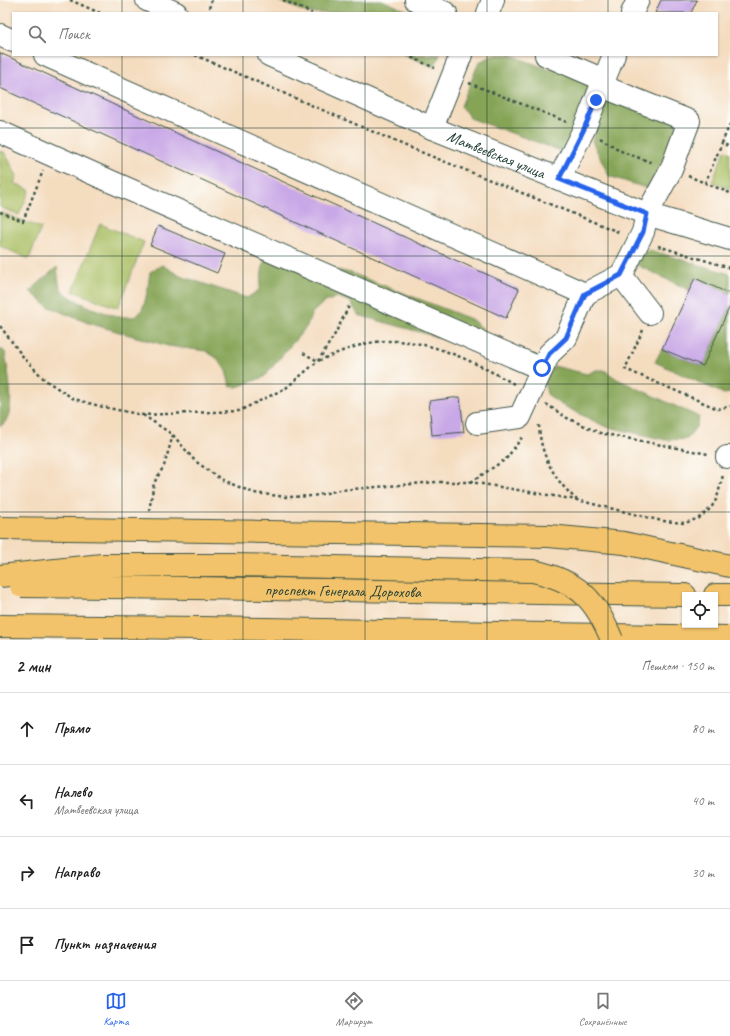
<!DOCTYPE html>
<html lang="ru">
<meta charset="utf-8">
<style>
:root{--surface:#fff;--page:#f6f6f6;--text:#222;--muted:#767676;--line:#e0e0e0;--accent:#2563eb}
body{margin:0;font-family:Caveat,sans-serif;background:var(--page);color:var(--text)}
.controls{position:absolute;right:12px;bottom:12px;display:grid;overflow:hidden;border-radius:0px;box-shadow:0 1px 3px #0004}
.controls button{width:36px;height:36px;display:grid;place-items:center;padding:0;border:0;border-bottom:1px solid var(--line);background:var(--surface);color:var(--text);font:20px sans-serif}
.stop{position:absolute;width:12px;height:12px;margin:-9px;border:3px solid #2563eb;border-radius:50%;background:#fff}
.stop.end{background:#2563eb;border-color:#fff;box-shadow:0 1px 4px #0008}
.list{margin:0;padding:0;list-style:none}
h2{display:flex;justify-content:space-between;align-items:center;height:52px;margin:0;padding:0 16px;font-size:17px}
h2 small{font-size:13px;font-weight:400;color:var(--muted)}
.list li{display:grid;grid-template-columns:26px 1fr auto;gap:12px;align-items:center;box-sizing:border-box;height:72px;padding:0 16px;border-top:1px solid var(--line)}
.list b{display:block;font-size:15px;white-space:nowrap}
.list p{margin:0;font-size:13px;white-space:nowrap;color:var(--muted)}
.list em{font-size:13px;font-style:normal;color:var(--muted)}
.icon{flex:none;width:22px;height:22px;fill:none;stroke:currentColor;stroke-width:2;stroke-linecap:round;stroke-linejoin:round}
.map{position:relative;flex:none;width:730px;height:640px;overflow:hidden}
.search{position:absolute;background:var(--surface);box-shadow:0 1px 3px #0004;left:12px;right:12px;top:12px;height:44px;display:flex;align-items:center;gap:10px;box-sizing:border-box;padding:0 14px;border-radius:0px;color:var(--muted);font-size:15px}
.sheet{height:340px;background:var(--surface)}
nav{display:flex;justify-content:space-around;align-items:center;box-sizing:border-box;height:56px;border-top:1px solid var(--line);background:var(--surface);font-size:11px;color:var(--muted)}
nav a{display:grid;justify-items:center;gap:2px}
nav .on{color:var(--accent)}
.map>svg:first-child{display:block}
.green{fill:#a8bd61;stroke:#647d4a}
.forest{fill:#86a457;stroke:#527046}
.building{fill:#c9a8e7}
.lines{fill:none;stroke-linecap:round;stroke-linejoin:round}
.minor-casing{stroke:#3f5549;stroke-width:24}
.major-casing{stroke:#3f5549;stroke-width:24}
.path{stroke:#3f5549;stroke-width:2.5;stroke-dasharray:3 3;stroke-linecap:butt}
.minor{stroke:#fff;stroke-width:22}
.major{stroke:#f2c36a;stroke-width:22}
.major-bridge-casing{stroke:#3f5549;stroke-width:24;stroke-linecap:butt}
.major-bridge{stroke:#f2c36a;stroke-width:22}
.route{stroke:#2563eb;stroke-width:5}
.grid{fill:none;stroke:#1f3d34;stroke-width:1;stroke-opacity:0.55}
.labels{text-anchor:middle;stroke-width:3;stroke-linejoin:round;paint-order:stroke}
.street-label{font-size:16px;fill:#1f3d34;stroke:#fdfcf7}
</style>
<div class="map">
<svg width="730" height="640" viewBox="0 0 730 640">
<rect width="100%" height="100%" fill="#fdfcf7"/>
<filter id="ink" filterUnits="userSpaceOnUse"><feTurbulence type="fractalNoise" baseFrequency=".025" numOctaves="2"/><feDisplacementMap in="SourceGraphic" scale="8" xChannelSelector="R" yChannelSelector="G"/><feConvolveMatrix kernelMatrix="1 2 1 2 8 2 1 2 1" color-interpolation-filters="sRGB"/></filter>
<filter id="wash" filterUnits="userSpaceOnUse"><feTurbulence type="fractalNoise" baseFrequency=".012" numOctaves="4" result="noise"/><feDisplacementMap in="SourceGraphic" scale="16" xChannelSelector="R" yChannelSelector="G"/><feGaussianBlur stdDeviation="0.9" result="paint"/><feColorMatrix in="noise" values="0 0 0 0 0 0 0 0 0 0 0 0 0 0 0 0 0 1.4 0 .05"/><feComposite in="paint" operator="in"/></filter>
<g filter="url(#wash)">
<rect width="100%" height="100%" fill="#f4dcbf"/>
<g class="green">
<polygon points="725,150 730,153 730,189 712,182"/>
<polygon points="0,151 5,153 17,176 14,183 30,190 19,215 0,207"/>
<polygon points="0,212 41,228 29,259 0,246"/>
<polygon points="100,224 144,242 118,308 73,291"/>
</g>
<g class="forest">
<polygon points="277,0 381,0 413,13 307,13"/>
<polygon points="405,55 440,55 434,67"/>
<polygon points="491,55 511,55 550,70 554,58 585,72 590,98 564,152 470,118 461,106 479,62 490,57"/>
<polygon points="609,89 674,116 678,132 649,189 609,176 592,141"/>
<path d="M 269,247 L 302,262 L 351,273 L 471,319 L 482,328 L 483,335 L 452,341 L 358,315 L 351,302 L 337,297 L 323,303 L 312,313 L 307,326 L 264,377 L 237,387 L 230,386 L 226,371 L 218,359 L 206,351 L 168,346 L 88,323 L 47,306 L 30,291 L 57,267 C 58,273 58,283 61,289 C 69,301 128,326 139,314 C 147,304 148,284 150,272 L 162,265 L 180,276 L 247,298 L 259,290 L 264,260 Z"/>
<polygon points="650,250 730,274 730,294 695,278 689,290 635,264 642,254"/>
<polygon points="730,306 730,393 724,394 655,362 662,349 703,366"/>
<path d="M 0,348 L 5,352 C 7,369 19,418 0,426 Z"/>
<polygon points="554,366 587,374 596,370 604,370 617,379 699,417 696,427 687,439 666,440 604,426 560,404 547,394 544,382"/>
</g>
<g id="blocks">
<g class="building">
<polygon points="661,0 697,0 691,13 655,13"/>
<polygon points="0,53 519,289 506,318 0,88"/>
<polygon points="158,226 225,254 217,273 150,245"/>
<polygon points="695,278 730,294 730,306 703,366 662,349"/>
<polygon points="460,397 464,432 432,435 429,401"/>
</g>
</g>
</g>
<g filter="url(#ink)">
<use href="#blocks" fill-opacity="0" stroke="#3f5549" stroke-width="1"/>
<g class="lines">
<defs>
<g id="minor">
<polyline points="147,0 176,13"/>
<polyline points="416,0 446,13"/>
<polyline points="488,13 493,0"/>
<polyline points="632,13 638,0"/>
<polyline points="0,35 13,41"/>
<polyline points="45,55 585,294"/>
<path id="s1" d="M 269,55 L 432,128 L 647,214 L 730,239"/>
<polyline points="432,128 461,55"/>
<polyline points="0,132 112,182 542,369 549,354 566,338 585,294 621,275 625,268 643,232 647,214 671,170 689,121 609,89 604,80 546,55"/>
<polyline points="559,179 584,129 614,55"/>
<polyline points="621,275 650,313"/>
<polyline points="477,423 520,417 542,369"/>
<polyline points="727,457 730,457"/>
</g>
<g id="major">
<polyline points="0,528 549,536 624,543 730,566"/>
<path id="s2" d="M 193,588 L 685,595"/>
<polyline points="715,595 730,595"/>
<polyline points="202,628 730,637"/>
</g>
</defs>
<use href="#minor" class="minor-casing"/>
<use href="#major" class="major-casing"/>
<g class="path">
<polyline points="70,0 100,13"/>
<polyline points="283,0 312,13"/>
<polyline points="209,8 212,0"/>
<polyline points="195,55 406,146 621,233"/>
<polyline points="406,55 435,68"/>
<polyline points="469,83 567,122"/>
<polyline points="730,124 722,143 730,147"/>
<polyline points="600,138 623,152 653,163"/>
<polyline points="688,176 730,193"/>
<polyline points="705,183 722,143"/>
<polyline points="0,212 23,221 43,171"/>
<polyline points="658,246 730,268"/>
<polyline points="0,326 24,358 45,380 74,399 103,407 143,415 239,411 286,388 318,361 335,334 349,306"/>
<polyline points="643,330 625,369 718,409 730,406"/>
<path d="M 303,353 L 318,361 C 332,355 346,349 361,345 C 414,330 469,359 514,384"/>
<polyline points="546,404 567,418 600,433 708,454"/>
<polyline points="143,415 173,435 195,461 222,480 254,493 287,497 313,496 340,490 437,482 471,482 577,500 662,521 685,523 699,518 711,508 717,498 723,475"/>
<path d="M 539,425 C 540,455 555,481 577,500"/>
<polyline points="471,482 506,459 523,436"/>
<polyline points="149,511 154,483 164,466 173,435"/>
</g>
<use href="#minor" class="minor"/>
<use href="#major" class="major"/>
<defs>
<g id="major-bridge">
<path d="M 0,576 L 102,565 L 232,565 L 533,571 C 578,581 595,598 612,640"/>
<polyline points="21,586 193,588"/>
<polyline points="0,626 202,628"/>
</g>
</defs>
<use href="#major-bridge" class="major-bridge-casing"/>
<use href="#major-bridge" class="major-bridge"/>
</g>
</g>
<g class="lines" filter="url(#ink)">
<polyline class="route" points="542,368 549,354 566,338 585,294 621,275 643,232 647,214 559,179 584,129 596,100"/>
</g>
<path class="grid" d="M 122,0 L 122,13M 243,0 L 243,13M 365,0 L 365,13M 487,0 L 487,13M 608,0 L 608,13M 122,55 L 122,640M 243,55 L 243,640M 365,55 L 365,640M 487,55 L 487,640M 608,55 L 608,640M 0,128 L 730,128M 0,256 L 730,256M 0,384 L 730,384M 0,512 L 730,512"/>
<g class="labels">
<g class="street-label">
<text dy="6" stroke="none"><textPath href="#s1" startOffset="248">Матвеевская улица</textPath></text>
<text dy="6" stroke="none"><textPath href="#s2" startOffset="150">проспект Генерала Дорохова</textPath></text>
</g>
</g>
</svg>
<div class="controls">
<button><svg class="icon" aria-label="locate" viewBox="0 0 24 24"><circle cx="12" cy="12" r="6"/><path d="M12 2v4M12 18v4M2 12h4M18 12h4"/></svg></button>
</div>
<div class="stop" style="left:542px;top:368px"></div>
<div class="stop end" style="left:596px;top:100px"></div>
<div class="search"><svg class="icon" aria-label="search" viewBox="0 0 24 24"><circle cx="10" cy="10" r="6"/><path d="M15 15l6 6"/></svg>Поиск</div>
</div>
<section class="sheet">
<h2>2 мин<small>Пешком · 150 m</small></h2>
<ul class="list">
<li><svg class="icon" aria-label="ahead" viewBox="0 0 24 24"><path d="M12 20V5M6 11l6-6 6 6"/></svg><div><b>Прямо</b></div><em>80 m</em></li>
<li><svg class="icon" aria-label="left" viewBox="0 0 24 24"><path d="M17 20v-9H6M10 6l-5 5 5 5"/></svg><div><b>Налево</b><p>Матвеевская улица</p></div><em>40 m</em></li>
<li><svg class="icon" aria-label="right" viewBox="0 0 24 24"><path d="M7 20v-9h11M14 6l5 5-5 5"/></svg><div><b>Направо</b></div><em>30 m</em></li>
<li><svg class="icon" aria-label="arrive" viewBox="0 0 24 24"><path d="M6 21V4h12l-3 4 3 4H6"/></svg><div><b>Пункт назначения</b></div></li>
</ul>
</section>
<nav>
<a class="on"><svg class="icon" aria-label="map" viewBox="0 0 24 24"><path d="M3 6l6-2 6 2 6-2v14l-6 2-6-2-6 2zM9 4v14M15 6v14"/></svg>Карта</a>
<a><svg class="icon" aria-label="directions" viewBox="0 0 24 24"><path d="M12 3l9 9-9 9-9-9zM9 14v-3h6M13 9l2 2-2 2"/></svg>Маршрут</a>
<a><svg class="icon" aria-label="saved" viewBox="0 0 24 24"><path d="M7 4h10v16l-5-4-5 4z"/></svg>Сохранённые</a>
</nav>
